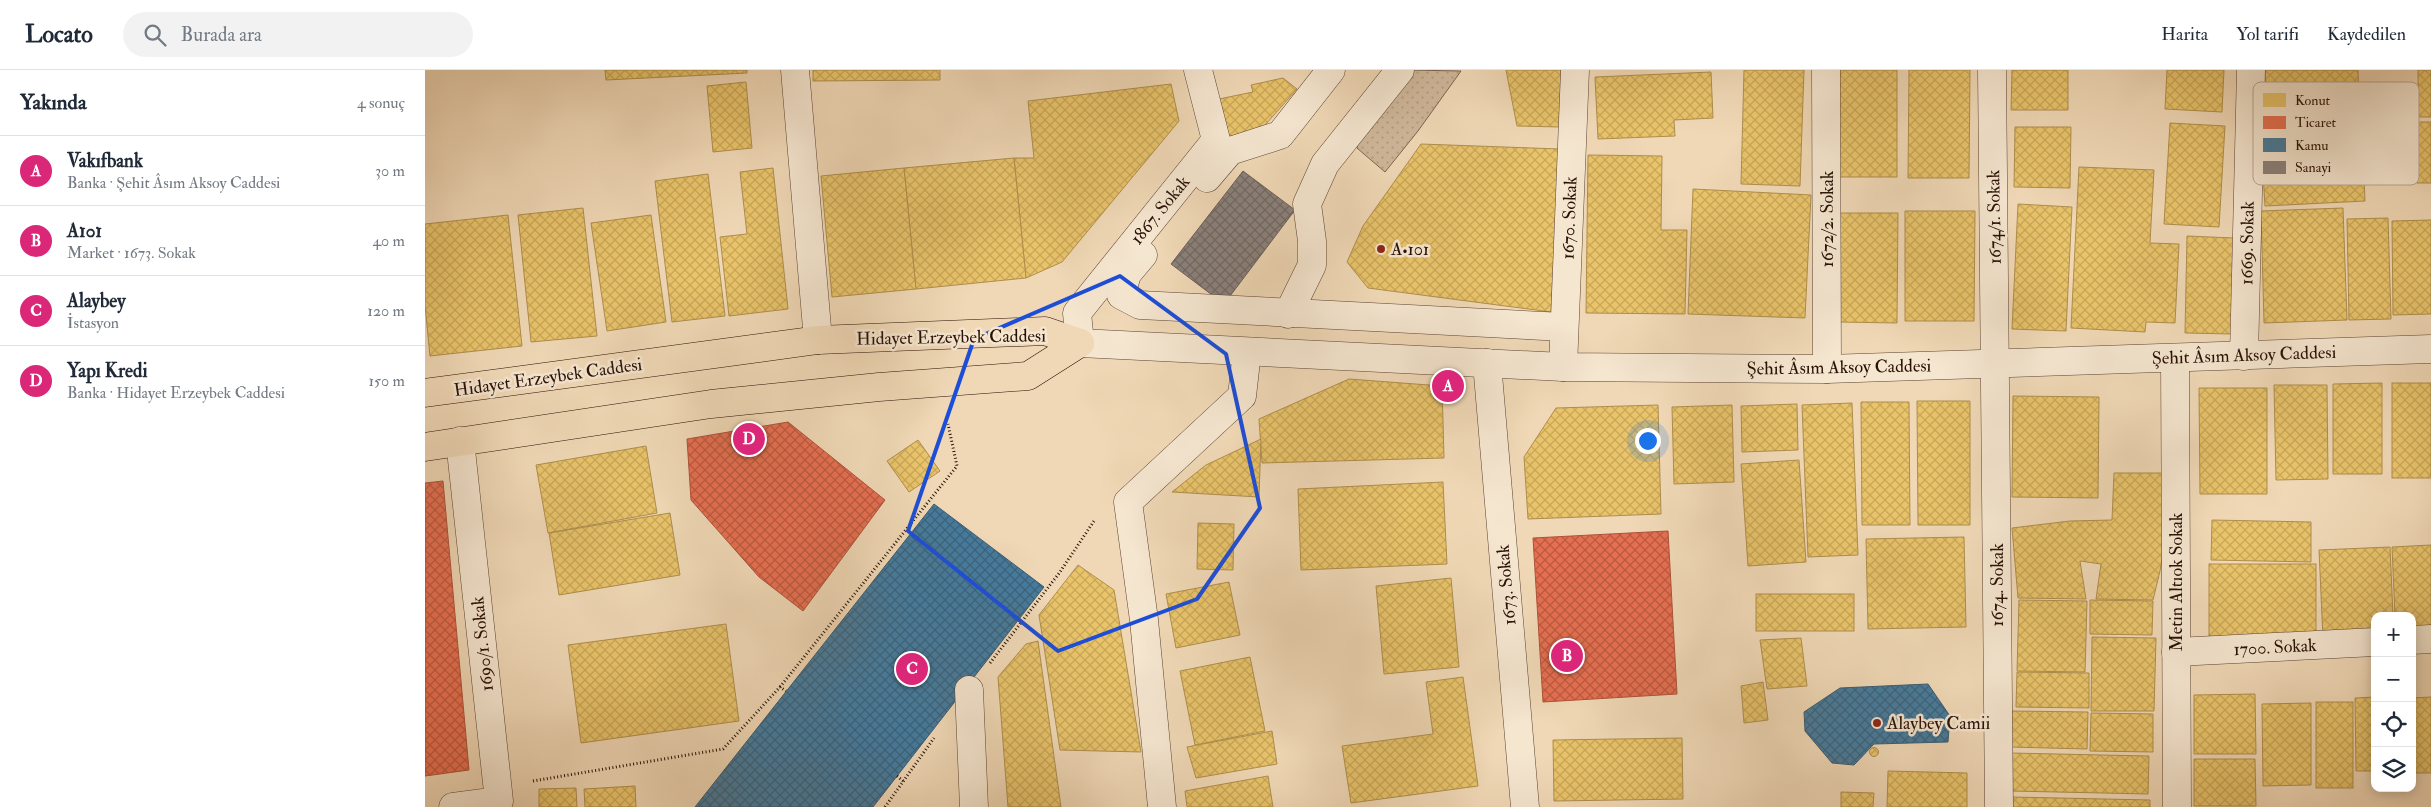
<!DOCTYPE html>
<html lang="tr">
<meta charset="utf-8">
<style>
:root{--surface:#fff;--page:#f2f2f3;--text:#1f2937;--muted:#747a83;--line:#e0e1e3;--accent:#db2777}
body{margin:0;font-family:"IM FELL Double Pica",serif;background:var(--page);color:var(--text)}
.controls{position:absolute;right:15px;bottom:15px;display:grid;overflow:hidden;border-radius:10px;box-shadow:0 2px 12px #0003}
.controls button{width:45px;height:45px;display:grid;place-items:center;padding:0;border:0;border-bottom:1px solid var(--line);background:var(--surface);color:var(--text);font:25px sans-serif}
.you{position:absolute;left:1222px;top:370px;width:18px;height:18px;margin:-12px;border:4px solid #fff;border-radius:50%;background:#1a73e8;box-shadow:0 0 0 8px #1a73e833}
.badge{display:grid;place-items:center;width:32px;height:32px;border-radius:50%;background:var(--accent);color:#fff;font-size:16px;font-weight:700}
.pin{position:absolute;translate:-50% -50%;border:2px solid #fff;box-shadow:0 1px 5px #0006}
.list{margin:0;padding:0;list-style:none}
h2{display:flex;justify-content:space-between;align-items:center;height:65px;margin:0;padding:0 20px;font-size:21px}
h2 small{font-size:16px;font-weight:400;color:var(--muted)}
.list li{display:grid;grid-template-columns:32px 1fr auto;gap:15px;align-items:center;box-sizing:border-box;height:70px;padding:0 20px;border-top:1px solid var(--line)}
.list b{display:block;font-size:19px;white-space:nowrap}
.list p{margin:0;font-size:16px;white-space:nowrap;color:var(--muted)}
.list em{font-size:16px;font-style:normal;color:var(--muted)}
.icon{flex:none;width:28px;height:28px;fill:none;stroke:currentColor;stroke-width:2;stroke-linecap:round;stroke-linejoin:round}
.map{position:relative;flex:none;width:2006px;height:737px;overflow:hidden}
header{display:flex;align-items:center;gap:30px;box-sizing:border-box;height:70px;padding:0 25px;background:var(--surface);border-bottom:1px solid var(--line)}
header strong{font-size:24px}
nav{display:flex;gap:28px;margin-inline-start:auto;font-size:18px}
.search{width:350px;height:45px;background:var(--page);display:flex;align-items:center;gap:12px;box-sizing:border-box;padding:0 18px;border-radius:28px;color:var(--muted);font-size:19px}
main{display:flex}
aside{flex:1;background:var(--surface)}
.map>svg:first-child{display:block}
.grass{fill:url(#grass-dots);stroke:#7c634f}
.homes{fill:url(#homes-cross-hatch);stroke:#af8e4c}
.shops{fill:url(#shops-cross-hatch);stroke:#ae523a}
.public{fill:url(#public-cross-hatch);stroke:#3d5b70}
.industry{fill:url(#industry-cross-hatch);stroke:#6d5f59}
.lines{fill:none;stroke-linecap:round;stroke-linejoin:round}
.minor-casing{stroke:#5b4232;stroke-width:29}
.major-casing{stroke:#291006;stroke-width:29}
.path{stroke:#291006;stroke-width:3;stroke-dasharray:1 2.5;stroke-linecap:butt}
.minor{stroke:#f5e6d0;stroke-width:28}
.major{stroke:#f0d8b6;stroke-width:28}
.marked{fill:none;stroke:#1d4ed8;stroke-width:4;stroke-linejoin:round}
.poi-dot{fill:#8f2418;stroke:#f5e6d0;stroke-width:2}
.labels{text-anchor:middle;stroke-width:5;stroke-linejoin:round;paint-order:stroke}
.street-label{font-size:18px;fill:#291006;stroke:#f5e6d0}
.poi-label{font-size:18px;fill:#291006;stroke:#f5e6d0;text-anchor:start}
.key{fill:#f5e6d0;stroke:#b8a693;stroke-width:1}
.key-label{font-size:14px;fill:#291006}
</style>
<header>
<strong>Locato</strong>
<div class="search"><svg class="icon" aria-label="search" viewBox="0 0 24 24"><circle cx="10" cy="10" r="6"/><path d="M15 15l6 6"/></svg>Burada ara</div>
<nav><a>Harita</a><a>Yol tarifi</a><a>Kaydedilen</a></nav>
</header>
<main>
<aside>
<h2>Yakında<small>4 sonuç</small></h2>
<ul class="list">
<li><span class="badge">A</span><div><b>Vakıfbank</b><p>Banka · Şehit Âsım Aksoy Caddesi</p></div><em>30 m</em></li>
<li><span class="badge">B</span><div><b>A101</b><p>Market · 1673. Sokak</p></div><em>40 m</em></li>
<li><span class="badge">C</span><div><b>Alaybey</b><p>İstasyon</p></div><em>120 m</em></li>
<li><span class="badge">D</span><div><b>Yapı Kredi</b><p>Banka · Hidayet Erzeybek Caddesi</p></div><em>150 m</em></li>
</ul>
</aside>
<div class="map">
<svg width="2006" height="737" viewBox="0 0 2006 737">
<defs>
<pattern id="grass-dots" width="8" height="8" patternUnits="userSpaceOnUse" patternTransform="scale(1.25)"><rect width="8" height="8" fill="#ceb698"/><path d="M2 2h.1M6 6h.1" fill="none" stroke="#b19b82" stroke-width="1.8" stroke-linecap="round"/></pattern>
<pattern id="homes-cross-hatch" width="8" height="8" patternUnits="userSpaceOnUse" patternTransform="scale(1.25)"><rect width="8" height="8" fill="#e9c46a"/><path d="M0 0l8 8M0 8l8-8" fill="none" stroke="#c8a75a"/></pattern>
<pattern id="shops-cross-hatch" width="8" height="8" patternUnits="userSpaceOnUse" patternTransform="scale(1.25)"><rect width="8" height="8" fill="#e76f51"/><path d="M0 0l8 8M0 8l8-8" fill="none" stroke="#bb5a41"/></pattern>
<pattern id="public-cross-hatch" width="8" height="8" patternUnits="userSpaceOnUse" patternTransform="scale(1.25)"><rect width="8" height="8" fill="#457b9d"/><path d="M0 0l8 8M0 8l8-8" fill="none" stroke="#3a637e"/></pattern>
<pattern id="industry-cross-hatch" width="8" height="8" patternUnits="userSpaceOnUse" patternTransform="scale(1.25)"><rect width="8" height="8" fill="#8a817c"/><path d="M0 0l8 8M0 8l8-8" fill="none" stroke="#716864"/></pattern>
</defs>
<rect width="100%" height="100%" fill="#f0d8b6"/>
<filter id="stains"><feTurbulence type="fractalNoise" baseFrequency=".004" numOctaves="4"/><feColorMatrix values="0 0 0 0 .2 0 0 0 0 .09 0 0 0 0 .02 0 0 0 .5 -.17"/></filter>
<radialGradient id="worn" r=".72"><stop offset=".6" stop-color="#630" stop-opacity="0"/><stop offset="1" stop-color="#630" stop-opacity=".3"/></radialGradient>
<polygon class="grass" points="983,0 1036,1 993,61 960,102 932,78 937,56"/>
<g class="homes">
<polygon points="180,0 322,0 322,3 181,10"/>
<polygon points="388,0 515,0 515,10 388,11"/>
<polygon points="1081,0 1136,0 1135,57 1092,56"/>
<polygon points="1319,0 1379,0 1375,116 1316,114"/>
<rect x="1414" y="0" width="58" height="107"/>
<polygon points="1484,0 1545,0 1544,108 1483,108"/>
<polygon points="1587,0 1643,0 1643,40 1586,40"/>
<polygon points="1742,0 1799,0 1797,42 1740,39"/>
<polygon points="1840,0 1933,0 1934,35 1841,37"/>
<rect x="1993" y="0" width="13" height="47"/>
<polygon points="1286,2 1288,48 1249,50 1250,66 1173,69 1170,7"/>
<polygon points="858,8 872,19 841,54 840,64 804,72 794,29 828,22 826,15"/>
<polygon points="321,12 327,78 288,82 282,16"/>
<polygon points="746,14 754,51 637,192 601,208 589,88 609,88 603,31"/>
<rect x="1992" y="52" width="14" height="61"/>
<polygon points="1745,53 1800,56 1794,157 1739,154"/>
<polygon points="1590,57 1646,57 1645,118 1589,117"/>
<polygon points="996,74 1135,79 1126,242 943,218 922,192 938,156"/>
<polygon points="1938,83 1940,131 1840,136 1837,88"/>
<polygon points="1163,85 1237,86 1236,160 1262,160 1260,244 1161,243"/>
<polygon points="589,88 601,208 491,219 479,98"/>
<polygon points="1654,97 1729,100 1725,173 1754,174 1750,253 1721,252 1720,262 1646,258"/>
<polygon points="348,98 363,239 304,246 295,167 322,164 315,102"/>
<polygon points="479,98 491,219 407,227 396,106"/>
<polygon points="283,104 300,246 247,252 230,111"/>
<polygon points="1268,119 1386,125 1380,248 1263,244"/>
<polygon points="1593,134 1647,137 1641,261 1587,259"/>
<polygon points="158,138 172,266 106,272 93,145"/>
<polygon points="1918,138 1922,250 1839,253 1836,141"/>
<polygon points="1480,141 1550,141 1549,251 1480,251"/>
<polygon points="1414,143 1473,143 1472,253 1414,252"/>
<polygon points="83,145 97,276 5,286 0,235 0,154"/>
<polygon points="226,145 241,252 182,261 166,153"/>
<polygon points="1963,148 1966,249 1924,250 1922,149"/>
<polygon points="2006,150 2006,244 1968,245 1967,151"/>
<polygon points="1762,166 1809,168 1807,264 1760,263"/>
<polygon points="924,309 1017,316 1019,388 837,393 834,349"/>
<polygon points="1957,313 1957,404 1908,404 1908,314"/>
<rect x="1967" y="313" width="39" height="95"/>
<polygon points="1849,315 1902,315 1903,409 1851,410"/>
<polygon points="1774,318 1842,318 1842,424 1775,424"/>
<polygon points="1588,326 1674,327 1673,428 1587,427"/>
<polygon points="1492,331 1545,331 1545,455 1493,455"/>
<polygon points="1436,332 1484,332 1485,455 1437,455"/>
<polygon points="1427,333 1433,485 1383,487 1377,335"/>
<polygon points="1372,334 1373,380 1317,382 1316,336"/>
<polygon points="1233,335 1236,444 1103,449 1099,387 1131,338"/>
<polygon points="1307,335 1309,412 1249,414 1247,337"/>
<polygon points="836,369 834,427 747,422 781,395"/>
<polygon points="493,370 515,401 484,422 462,391"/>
<polygon points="221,376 232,443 123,463 111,395"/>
<polygon points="1374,390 1381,492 1323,496 1316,394"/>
<polygon points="1689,403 1742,403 1742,460 1735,501 1728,530 1671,529 1676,494 1655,491 1661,529 1593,528 1587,458 1645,451 1687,450"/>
<polygon points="1018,412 1022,494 876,500 873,419"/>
<polygon points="245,443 255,505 134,525 124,463"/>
<polygon points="1787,450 1886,452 1886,492 1786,490"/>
<polygon points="773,453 809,454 808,500 772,499"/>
<polygon points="1539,467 1541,557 1443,559 1441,469"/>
<polygon points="2006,475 2006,564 1987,565 1987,546 1970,546 1967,477"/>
<polygon points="1965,477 1968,546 1950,546 1950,566 1898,568 1894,480"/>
<rect x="1784" y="494" width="107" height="75"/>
<polygon points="653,495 689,520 716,682 635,680 614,545"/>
<polygon points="1026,508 1034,597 959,604 951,516"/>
<polygon points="804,512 815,565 751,578 741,524"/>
<rect x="1331" y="524" width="98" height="37"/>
<polygon points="1594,530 1662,531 1660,602 1592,601"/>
<polygon points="1665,530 1728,531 1727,565 1665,564"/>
<polygon points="301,554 314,651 156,673 143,575"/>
<polygon points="1667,567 1731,568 1729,641 1666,641"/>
<polygon points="1376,568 1382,616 1342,619 1335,570"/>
<polygon points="613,571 636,737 583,737 573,607 601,574"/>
<polygon points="825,587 840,661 770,675 755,601"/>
<polygon points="1592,602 1664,603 1664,638 1591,637"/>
<polygon points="1038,607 1053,716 926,733 917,676 1008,664 1001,612"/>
<polygon points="1338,612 1343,650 1319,653 1316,616"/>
<polygon points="1830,624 1831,684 1769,684 1769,625"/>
<polygon points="1950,627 1950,701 1931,701 1930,628"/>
<polygon points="2006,627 2006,703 1987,703 1987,628"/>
<rect x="1891" y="632" width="37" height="86"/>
<polygon points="1886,633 1886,715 1838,716 1837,634"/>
<polygon points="1585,641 1663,642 1662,679 1584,677"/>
<polygon points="1666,643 1728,644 1728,682 1665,681"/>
<polygon points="847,661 852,694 771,708 762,677"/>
<polygon points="1257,668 1258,729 1129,731 1128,670"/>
<circle cx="1449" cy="682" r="4.5"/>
<polygon points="1585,683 1724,686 1723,724 1585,721"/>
<polygon points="1769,689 1830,689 1831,736 1769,736"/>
<polygon points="1463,701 1542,703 1542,737 1462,737"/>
<polygon points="843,706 848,737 762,737 760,721"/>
<polygon points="210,716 211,737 160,737 159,719"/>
<polygon points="151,718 152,737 114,737 114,719"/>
<polygon points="1416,722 1449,723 1448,737 1416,737"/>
<polygon points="1587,727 1725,730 1725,737 1587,737"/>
</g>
<g class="shops">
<polygon points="363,352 460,430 378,541 334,507 266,430 262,369"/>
<polygon points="18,411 44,700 0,706 0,413"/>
<polygon points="1243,461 1252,624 1118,632 1108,468"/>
</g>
<g class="public">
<polygon points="509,434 619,517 448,737 270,737"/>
<polygon points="1503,614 1525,646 1523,672 1449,674 1429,695 1407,693 1380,661 1379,642 1415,618"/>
</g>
<polygon class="industry" points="818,101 870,140 799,234 746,194"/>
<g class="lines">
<defs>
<g id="minor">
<polyline points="370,0 393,270"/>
<polyline points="773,0 791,70 652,243 655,273 1138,297 1402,299 2006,279"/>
<polyline points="1401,0 1402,299"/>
<polyline points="1567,0 1574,737"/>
<polyline points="782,108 805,81 855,65 906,0"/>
<polyline points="718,185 702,204 696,225 715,235 1139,257"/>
<polyline points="863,244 887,195 887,171 882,134 900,94 975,0"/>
<polyline points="1819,286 1826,0"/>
<polyline points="1750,288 1752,737"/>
<polyline points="1062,293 1100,737"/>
<polyline points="1138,297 1150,0"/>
<polyline points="1987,570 2006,569"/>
<polyline points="1751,582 1950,572"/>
<polyline points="544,620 549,737"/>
<polyline points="28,737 74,731 35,371"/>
<polyline points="737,737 719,550 703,432 817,326 822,282"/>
</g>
<g id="major">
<polyline points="0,323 393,270 620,261 655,273"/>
<polyline points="0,377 286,334 454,317 603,306 655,273"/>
</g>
</defs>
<use href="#minor" class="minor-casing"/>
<use href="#major" class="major-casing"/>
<g class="path">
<polyline points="565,593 635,502 669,451"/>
<polyline points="355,617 532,396 523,354"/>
<polyline points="472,706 478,711"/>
<polyline points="108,711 298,679 355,617 361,621"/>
<polyline points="460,737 509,668"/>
</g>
<use href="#minor" class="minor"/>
<use href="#major" class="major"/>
</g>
<path class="marked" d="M 695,206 L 801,284 L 835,438 L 772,529 L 633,581 L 483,461 L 549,269 Z"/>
<g class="poi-dot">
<circle cx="956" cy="179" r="5"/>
<circle cx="1452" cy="653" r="5"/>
</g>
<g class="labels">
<g class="street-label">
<text transform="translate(735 140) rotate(-51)" y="6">1867. Sokak</text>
<text transform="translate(1569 147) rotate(-91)" y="6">1674/1. Sokak</text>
<text transform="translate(1144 148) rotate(-88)" y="6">1670. Sokak</text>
<text transform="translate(1402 149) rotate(-90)" y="6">1672/2. Sokak</text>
<text transform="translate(1822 173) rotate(-89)" y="6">1669. Sokak</text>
<text transform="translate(526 267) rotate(-1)" y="6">Hidayet Erzeybek Caddesi</text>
<text transform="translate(1819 285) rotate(-2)" y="6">Şehit Âsım Aksoy Caddesi</text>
<text transform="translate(1414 297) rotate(-1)" y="6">Şehit Âsım Aksoy Caddesi</text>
<text transform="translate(123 307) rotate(-8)" y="6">Hidayet Erzeybek Caddesi</text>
<text transform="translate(1751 512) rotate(-90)" y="6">Metin Altıok Sokak</text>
<text transform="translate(1081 515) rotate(-95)" y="6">1673. Sokak</text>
<text transform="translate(1572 515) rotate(-90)" y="6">1674. Sokak</text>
<text transform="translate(57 574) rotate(-96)" y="6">1690/1. Sokak</text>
<text transform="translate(1850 577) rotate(-3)" y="6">1700. Sokak</text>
</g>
<g class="poi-label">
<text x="966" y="185">A•101</text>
<text x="1462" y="659">Alaybey Camii</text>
</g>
</g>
<rect x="1828" y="12" width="166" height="103" rx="8" class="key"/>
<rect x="1838" y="23" width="23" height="14" fill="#e9c46a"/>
<rect x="1838" y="46" width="23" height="13" fill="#e76f51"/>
<rect x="1838" y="68" width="23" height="14" fill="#457b9d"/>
<rect x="1838" y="91" width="23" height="13" fill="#8a817c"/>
<g class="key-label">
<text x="1870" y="35">Konut</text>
<text x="1870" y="57">Ticaret</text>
<text x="1870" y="80">Kamu</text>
<text x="1870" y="102">Sanayi</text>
</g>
<rect width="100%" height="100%" filter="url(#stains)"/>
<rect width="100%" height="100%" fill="url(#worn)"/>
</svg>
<div class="controls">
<button>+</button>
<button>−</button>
<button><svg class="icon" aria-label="locate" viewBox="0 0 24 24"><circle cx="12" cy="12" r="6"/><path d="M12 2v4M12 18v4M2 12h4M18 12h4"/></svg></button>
<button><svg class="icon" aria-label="layers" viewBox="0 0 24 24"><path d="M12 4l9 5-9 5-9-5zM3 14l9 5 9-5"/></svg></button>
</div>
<div class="you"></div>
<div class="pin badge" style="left:1023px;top:316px">A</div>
<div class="pin badge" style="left:1142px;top:586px">B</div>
<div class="pin badge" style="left:487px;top:599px">C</div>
<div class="pin badge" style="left:324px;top:369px">D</div>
</div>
</main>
